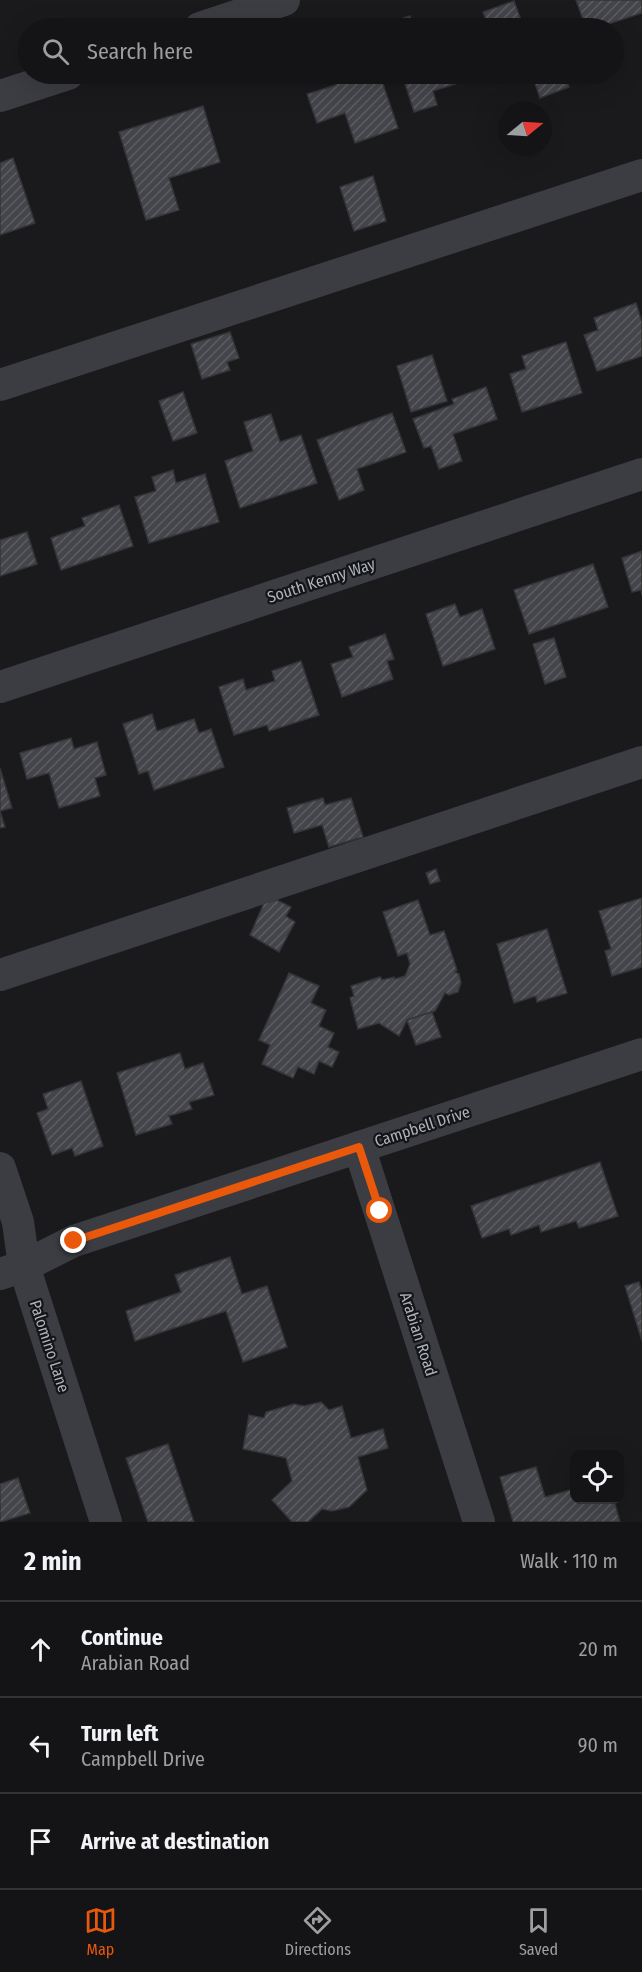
<!DOCTYPE html>
<meta charset="utf-8">
<style>
:root{--surface:#141416;--page:#212123;--text:#f1f3f6;--muted:#9d9ea1;--line:#333335;--accent:#ea580c}
body{margin:0;font-family:"Fira Sans Condensed",sans-serif;background:var(--page);color:var(--text)}
.controls{position:absolute;right:18px;bottom:18px;display:grid;overflow:hidden;border-radius:12px;box-shadow:0 6px 24px #0002}
.controls button{width:54px;height:54px;display:grid;place-items:center;padding:0;border:0;border-bottom:2px solid var(--line);background:var(--surface);color:var(--text);font:30px sans-serif}
.compass{position:absolute;left:498px;top:102px;width:54px;height:54px;border-radius:50%;background:var(--surface);box-shadow:0 6px 24px #0002;rotate:72deg}
.stop{position:absolute;width:18px;height:18px;margin:-14px;border:4px solid #ea580c;border-radius:50%;background:#fff}
.stop.end{background:#ea580c;border-color:#fff;box-shadow:0 2px 6px #0008}
.list{margin:0;padding:0;list-style:none}
h2{display:flex;justify-content:space-between;align-items:center;height:78px;margin:0;padding:0 24px;font-size:26px}
h2 small{font-size:20px;font-weight:400;color:var(--muted)}
.list li{display:grid;grid-template-columns:39px 1fr auto;gap:18px;align-items:center;box-sizing:border-box;height:96px;padding:0 24px;border-top:2px solid var(--line)}
.list b{display:block;font-size:22px;white-space:nowrap}
.list p{margin:0;font-size:20px;white-space:nowrap;color:var(--muted)}
.list em{font-size:20px;font-style:normal;color:var(--muted)}
.icon{flex:none;width:33px;height:33px;fill:none;stroke:currentColor;stroke-width:2;stroke-linecap:round;stroke-linejoin:round}
.map{position:relative;flex:none;width:642px;height:1522px;overflow:hidden}
.search{position:absolute;background:var(--surface);box-shadow:0 6px 24px #0002;left:18px;right:18px;top:18px;height:66px;display:flex;align-items:center;gap:15px;box-sizing:border-box;padding:0 21px;border-radius:33px;color:var(--muted);font-size:22px}
.sheet{height:366px;background:var(--surface)}
nav{display:flex;justify-content:space-around;align-items:center;box-sizing:border-box;height:84px;border-top:2px solid var(--line);background:var(--surface);font-size:16px;color:var(--muted)}
nav a{display:grid;justify-items:center;gap:3px}
nav .on{color:var(--accent)}
.map>svg:first-child{display:block}
.building{fill:url(#building-hatch);stroke:#343439;stroke-width:1.5}
.lines{fill:none;stroke-linecap:round;stroke-linejoin:round}
.minor{stroke:#3b3d42;stroke-width:32}
.route{stroke:#ea580c;stroke-width:8}
.labels{text-anchor:middle;stroke-width:4.5;stroke-linejoin:round;paint-order:stroke}
.street-label{font-size:16px;fill:#acb3bd;stroke:#151518}
</style>
<div class="map">
<svg width="642" height="1522" viewBox="0 0 642 1522">
<defs>
<pattern id="building-hatch" width="6" height="6" patternUnits="userSpaceOnUse" patternTransform="scale(1.5)"><rect width="6" height="6" fill="#44454a"/><path d="M-1 1l2-2M0 6l6-6M5 7l2-2" fill="none" stroke="#5c5d62"/></pattern>
</defs>
<rect width="100%" height="100%" fill="#1a1a1d"/>
<g class="building">
<polygon points="576,0 642,0 642,13 596,28 586,28"/>
<polygon points="514,1 524,28 489,28 483,12"/>
<polygon points="410,16 414,28 393,28 391,22"/>
<polygon points="566,20 568,28 543,28"/>
<polygon points="471,22 473,28 450,28"/>
<polygon points="332,74 388,74 389,78 382,81 398,128 355,143 345,113 317,123 307,94 336,85"/>
<polygon points="402,74 469,74 471,79 433,91 437,105 414,112"/>
<polygon points="505,74 564,74 569,87 540,98 532,75 508,83"/>
<polygon points="203,106 220,162 169,178 179,210 146,220 119,132"/>
<polygon points="13,158 35,223 0,235 0,163"/>
<polygon points="373,176 386,221 354,231 340,187"/>
<polygon points="636,303 642,322 642,356 597,371 584,335 598,330 594,318"/>
<polygon points="230,332 239,358 227,362 230,370 202,379 191,344"/>
<polygon points="566,342 582,393 522,412 510,374 526,369 522,356"/>
<polygon points="432,355 447,401 411,412 397,366"/>
<polygon points="486,387 497,419 453,434 462,461 439,469 431,446 424,448 413,419 454,404 452,399"/>
<polygon points="183,392 197,433 173,441 159,401"/>
<polygon points="392,413 406,452 357,469 364,490 339,500 317,440"/>
<polygon points="271,414 280,442 301,435 317,483 240,508 225,461 253,451 244,422"/>
<polygon points="173,470 176,483 205,474 219,522 149,543 135,497 156,491 152,477"/>
<polygon points="119,505 133,546 61,570 51,538 85,526 82,518"/>
<polygon points="27,532 37,564 0,576 0,540"/>
<polygon points="642,551 642,595 641,590 632,592 622,558"/>
<polygon points="593,564 608,607 529,634 514,590"/>
<polygon points="455,604 460,617 482,609 495,649 443,666 426,614"/>
<polygon points="385,634 394,659 387,661 393,679 342,697 331,664 353,657 349,647"/>
<polygon points="554,638 566,677 545,684 533,644"/>
<polygon points="301,661 319,715 269,731 267,725 234,735 219,687 243,679 246,690 275,681 272,671"/>
<polygon points="152,714 157,731 194,719 199,733 211,729 224,767 154,790 148,771 139,774 123,724"/>
<polygon points="71,738 74,749 97,742 106,775 95,778 100,796 59,808 49,773 27,779 20,753"/>
<polygon points="0,768 12,808 0,811 5,827 0,828"/>
<polygon points="323,798 325,805 351,798 363,837 329,847 322,825 294,833 287,808"/>
<polygon points="436,869 440,881 430,884 426,873"/>
<polygon points="642,898 642,967 612,976 605,951 611,949 599,911"/>
<polygon points="277,900 291,907 286,916 295,922 279,952 250,935 264,903"/>
<polygon points="418,900 430,935 444,931 457,970 455,972 459,974 461,983 458,992 449,995 445,993 435,1011 407,1020 399,1036 379,1023 358,1029 350,998 354,996 351,986 380,977 382,980 394,977 395,979 405,976 410,964 407,953 398,956 383,912"/>
<polygon points="547,929 567,993 537,1002 536,996 514,1003 497,944"/>
<polygon points="289,973 319,986 311,1003 326,1010 319,1026 334,1033 328,1047 339,1052 332,1067 319,1061 314,1074 298,1067 293,1078 262,1064 270,1045 259,1040"/>
<polygon points="432,1012 441,1037 416,1045 407,1020"/>
<polygon points="180,1053 185,1069 203,1063 214,1095 189,1102 192,1109 169,1116 172,1124 136,1135 117,1073"/>
<polygon points="81,1081 103,1146 75,1156 72,1148 52,1155 37,1113 48,1109 43,1094"/>
<polygon points="600,1162 618,1216 579,1228 576,1221 541,1232 539,1225 511,1235 509,1229 482,1238 471,1206"/>
<polygon points="230,1257 242,1294 267,1286 287,1347 243,1362 226,1311 135,1341 126,1311 181,1292 175,1275"/>
<polygon points="639,1282 642,1292 642,1341 625,1286"/>
<polygon points="321,1402 329,1410 342,1406 351,1438 383,1429 388,1448 358,1457 367,1490 349,1507 332,1511 322,1509 308,1522 292,1522 272,1500 292,1481 286,1458 243,1449 249,1415 264,1418 266,1412 294,1404 304,1406"/>
<polygon points="168,1444 194,1522 148,1522 126,1458"/>
<polygon points="536,1467 545,1497 574,1489 574,1500 614,1500 620,1522 513,1522 500,1477"/>
<polygon points="18,1478 30,1513 0,1522 0,1484"/>
</g>
<g class="lines">
<g class="minor">
<polyline points="200,28 284,0"/>
<polyline points="0,96 68,74"/>
<polyline points="0,385 642,175"/>
<polyline points="0,687 642,474"/>
<polyline points="0,975 642,762"/>
<polyline points="359,1147 479,1522"/>
<polyline points="0,1168 18,1222 24,1266 106,1522"/>
<polyline points="0,1274 24,1266 74,1241 642,1054"/>
</g>
</g>
<g class="lines">
<polyline class="route" points="74,1241 359,1147 380,1211"/>
</g>
<g class="labels">
<g class="street-label">
<text transform="translate(321 580) rotate(-18)" y="6">South Kenny Way</text>
<text transform="translate(422 1126) rotate(-18)" y="6">Campbell Drive</text>
<text transform="translate(419 1334) rotate(72)" y="6">Arabian Road</text>
<text transform="translate(50 1346) rotate(72)" y="6">Palomino Lane</text>
</g>
</g>
</svg>
<div class="controls">
<button><svg class="icon" aria-label="locate" viewBox="0 0 24 24"><circle cx="12" cy="12" r="6"/><path d="M12 2v4M12 18v4M2 12h4M18 12h4"/></svg></button>
</div>
<svg class="compass" viewBox="-18 -18 36 36"><path d="M0-13l5 13h-10z" fill="#e53935"/><path d="M0 13l5-13h-10z" fill="#9d9ea1"/></svg>
<div class="stop" style="left:380px;top:1211px"></div>
<div class="stop end" style="left:74px;top:1241px"></div>
<div class="search"><svg class="icon" aria-label="search" viewBox="0 0 24 24"><circle cx="10" cy="10" r="6"/><path d="M15 15l6 6"/></svg>Search here</div>
</div>
<section class="sheet">
<h2>2 min<small>Walk · 110 m</small></h2>
<ul class="list">
<li><svg class="icon" aria-label="ahead" viewBox="0 0 24 24"><path d="M12 20V5M6 11l6-6 6 6"/></svg><div><b>Continue</b><p>Arabian Road</p></div><em>20 m</em></li>
<li><svg class="icon" aria-label="left" viewBox="0 0 24 24"><path d="M17 20v-9H6M10 6l-5 5 5 5"/></svg><div><b>Turn left</b><p>Campbell Drive</p></div><em>90 m</em></li>
<li><svg class="icon" aria-label="arrive" viewBox="0 0 24 24"><path d="M6 21V4h12l-3 4 3 4H6"/></svg><div><b>Arrive at destination</b></div></li>
</ul>
</section>
<nav>
<a class="on"><svg class="icon" aria-label="map" viewBox="0 0 24 24"><path d="M3 6l6-2 6 2 6-2v14l-6 2-6-2-6 2zM9 4v14M15 6v14"/></svg>Map</a>
<a><svg class="icon" aria-label="directions" viewBox="0 0 24 24"><path d="M12 3l9 9-9 9-9-9zM9 14v-3h6M13 9l2 2-2 2"/></svg>Directions</a>
<a><svg class="icon" aria-label="saved" viewBox="0 0 24 24"><path d="M7 4h10v16l-5-4-5 4z"/></svg>Saved</a>
</nav>
